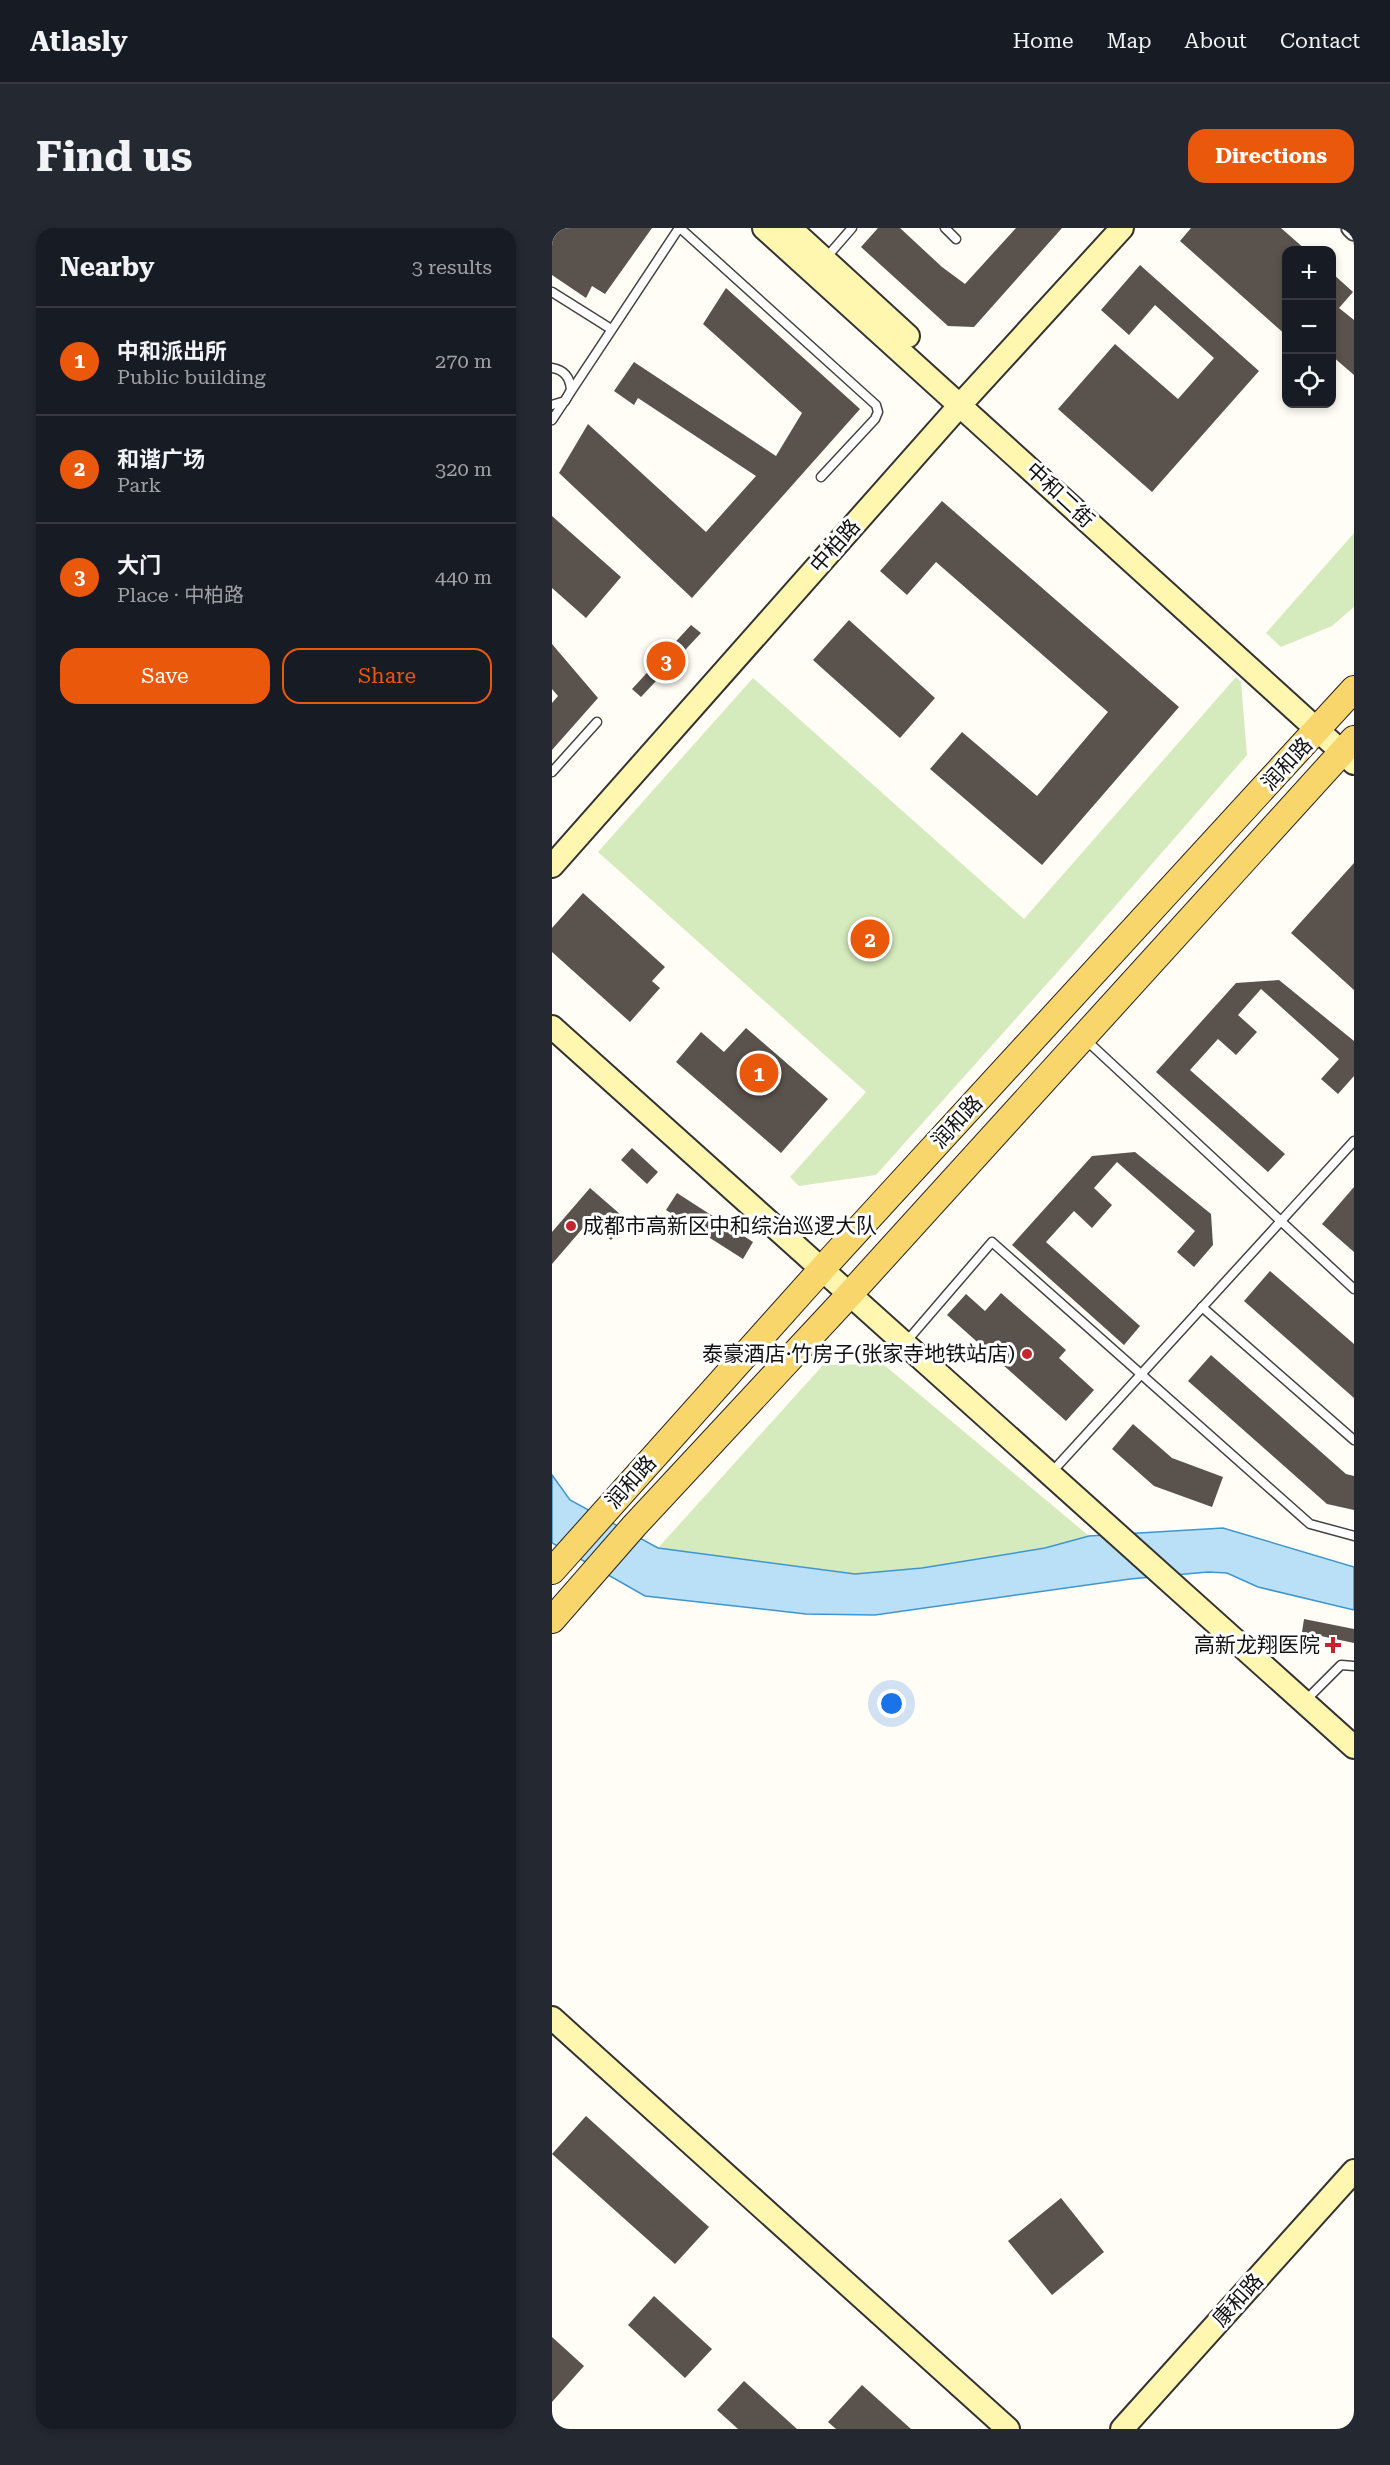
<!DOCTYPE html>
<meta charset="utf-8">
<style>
:root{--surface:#171b24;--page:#242831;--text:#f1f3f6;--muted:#9ea1a6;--line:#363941;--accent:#ea580c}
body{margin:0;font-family:"Roboto Serif","Noto Sans SC",serif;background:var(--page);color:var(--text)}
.controls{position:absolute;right:18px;top:18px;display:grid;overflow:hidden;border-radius:12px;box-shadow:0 3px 9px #0003}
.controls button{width:54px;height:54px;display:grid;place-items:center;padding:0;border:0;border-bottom:2px solid var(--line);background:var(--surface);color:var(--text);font:30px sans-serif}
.you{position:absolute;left:340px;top:1476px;width:21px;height:21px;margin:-15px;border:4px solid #fff;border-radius:50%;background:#1a73e8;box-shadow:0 0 0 9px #1a73e833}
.badge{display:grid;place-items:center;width:39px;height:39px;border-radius:50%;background:var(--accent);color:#fff;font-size:20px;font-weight:700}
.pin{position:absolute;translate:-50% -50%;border:3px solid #fff;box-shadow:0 2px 6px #0006}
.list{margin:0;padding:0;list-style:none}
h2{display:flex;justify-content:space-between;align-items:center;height:78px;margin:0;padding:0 24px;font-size:26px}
h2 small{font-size:20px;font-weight:400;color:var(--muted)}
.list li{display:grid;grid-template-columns:39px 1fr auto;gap:18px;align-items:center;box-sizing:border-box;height:108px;padding:0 24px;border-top:2px solid var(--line)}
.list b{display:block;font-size:22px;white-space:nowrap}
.list p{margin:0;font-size:20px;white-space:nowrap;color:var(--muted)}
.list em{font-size:20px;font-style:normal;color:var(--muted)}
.actions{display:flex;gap:12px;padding:18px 24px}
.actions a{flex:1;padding:14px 0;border:2px solid var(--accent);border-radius:18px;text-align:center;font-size:21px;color:var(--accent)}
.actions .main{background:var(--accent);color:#fff}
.icon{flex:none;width:33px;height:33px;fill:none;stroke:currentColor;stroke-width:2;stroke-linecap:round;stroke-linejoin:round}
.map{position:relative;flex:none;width:802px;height:2201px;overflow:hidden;border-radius:18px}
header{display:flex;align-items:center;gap:36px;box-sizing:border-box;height:84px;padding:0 30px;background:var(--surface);border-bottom:2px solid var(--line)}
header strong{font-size:28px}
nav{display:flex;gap:33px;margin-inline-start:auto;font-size:21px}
.intro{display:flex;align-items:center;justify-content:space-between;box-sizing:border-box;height:144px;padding:0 36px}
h1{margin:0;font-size:42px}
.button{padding:15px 27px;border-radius:18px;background:var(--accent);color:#fff;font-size:21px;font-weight:700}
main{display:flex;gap:36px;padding:0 36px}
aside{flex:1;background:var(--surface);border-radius:18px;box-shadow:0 3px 9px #0003}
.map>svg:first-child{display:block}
.green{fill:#d5ebbd}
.water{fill:#b9e0f7;stroke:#3f96cf;stroke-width:1.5}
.building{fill:#5a524d}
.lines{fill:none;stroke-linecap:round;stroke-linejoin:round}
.lane-casing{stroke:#444;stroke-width:11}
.street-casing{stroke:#444;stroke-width:20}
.secondary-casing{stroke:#333;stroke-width:26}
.primary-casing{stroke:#222;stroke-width:28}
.lane{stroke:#fff;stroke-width:8}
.street{stroke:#fff;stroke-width:16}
.secondary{stroke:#fff6b0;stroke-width:22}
.primary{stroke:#f9d66b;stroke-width:26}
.poi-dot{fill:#c4262e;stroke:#fff;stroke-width:2}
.labels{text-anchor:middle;stroke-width:6;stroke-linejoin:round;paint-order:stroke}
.street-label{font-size:21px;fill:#111;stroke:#fff}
.poi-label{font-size:21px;fill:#111;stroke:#fff;text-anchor:end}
</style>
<header>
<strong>Atlasly</strong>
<nav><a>Home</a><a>Map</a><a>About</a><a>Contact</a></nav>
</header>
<div class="intro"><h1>Find us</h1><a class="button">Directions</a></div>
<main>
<aside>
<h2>Nearby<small>3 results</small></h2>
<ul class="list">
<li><span class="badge">1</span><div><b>中和派出所</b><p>Public building</p></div><em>270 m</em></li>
<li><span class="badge">2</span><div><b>和谐广场</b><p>Park</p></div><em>320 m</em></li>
<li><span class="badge">3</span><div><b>大门</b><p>Place · 中柏路</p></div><em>440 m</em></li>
</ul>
<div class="actions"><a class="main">Save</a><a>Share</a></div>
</aside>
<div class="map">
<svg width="802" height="2201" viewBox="0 0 802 2201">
<rect width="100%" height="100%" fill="#fffdf5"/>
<g class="green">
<polygon points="802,305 802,379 780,398 729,419 714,405"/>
<polygon points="684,449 689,454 695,527 518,730 324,947 247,958 238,949 314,864 46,624 201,450 472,691"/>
<polygon points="331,1136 537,1308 493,1320 370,1340 303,1346 106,1320 271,1137"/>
</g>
<polygon class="water" points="0,1247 18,1272 106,1320 303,1346 370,1340 493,1320 537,1308 671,1300 802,1339 802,1382 706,1359 675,1345 656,1344 578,1351 323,1387 254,1386 93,1368 0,1315"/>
<g class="building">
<polygon points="0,0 100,0 53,66 40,58 34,70 0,47"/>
<polygon points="326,0 348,0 390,39 413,56 464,0 510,0 422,99 396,98 309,19"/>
<polygon points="639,0 729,0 754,22 735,22 735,108 628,13"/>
<polygon points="588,37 707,143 600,264 506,181 563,116 626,171 662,130 603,77 577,107 549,82"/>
<polygon points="780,45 801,64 787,80 802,92 802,147 780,128"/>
<polygon points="174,60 308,181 140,370 7,245 36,196 154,304 204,248 86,170 82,177 62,163 82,134 224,228 250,185 151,96"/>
<polygon points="390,273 627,479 490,637 378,541 410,504 485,568 556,484 384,334 355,367 328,343"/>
<polygon points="0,288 69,349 34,390 0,360"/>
<polygon points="297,392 383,470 348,510 261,432"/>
<polygon points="139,397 149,405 89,469 80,461"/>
<polygon points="0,416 46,470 0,522 0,475 6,468 0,461"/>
<polygon points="802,635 802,762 739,705"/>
<polygon points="31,665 113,739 100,753 108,760 78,794 0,724 0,700"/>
<polygon points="727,752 802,813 802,848 786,866 769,851 787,831 709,761 686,787 705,804 684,827 666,811 638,842 733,926 716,944 604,844 684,755"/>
<polygon points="194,800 276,871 229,925 124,834 149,804 172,824"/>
<polygon points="80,920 106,944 95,956 69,932"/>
<polygon points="583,924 659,986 661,1017 642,1039 625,1024 643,1003 565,934 542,960 560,977 540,1000 522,983 494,1014 588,1098 572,1117 460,1017 540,928"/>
<polygon points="802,959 802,1024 770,996"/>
<polygon points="38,960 76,993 59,1012 37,993 0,1036 0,1004"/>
<polygon points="125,965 201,1014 191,1031 114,982"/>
<polygon points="718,1043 802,1116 802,1170 692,1073"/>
<polygon points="449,1065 514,1122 507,1130 542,1162 514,1193 395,1087 414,1066 433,1083"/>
<polygon points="659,1127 794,1246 802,1248 802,1282 775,1276 636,1153"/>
<polygon points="581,1196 620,1230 671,1249 660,1279 602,1258 560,1221"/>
<polygon points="752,1391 802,1401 802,1415 750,1404"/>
<polygon points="34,1888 157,1999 123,2036 0,1926"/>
<polygon points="509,1970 552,2024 500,2067 456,2013"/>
<polygon points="102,2068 160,2121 133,2150 76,2097"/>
<polygon points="0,2109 32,2138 0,2174"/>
<polygon points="192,2153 245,2201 186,2201 165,2182"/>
<polygon points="310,2157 359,2201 284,2201 276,2194"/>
</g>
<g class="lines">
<defs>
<g id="lane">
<polyline points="128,0 324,177 326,184 323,191 269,249"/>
<polyline points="393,0 404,11"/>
<polyline points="273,31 300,0"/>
<polyline points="0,64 59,101"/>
<path d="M 0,140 C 12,142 18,149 19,162 L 13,173 L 0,177"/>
<polyline points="0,192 127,0"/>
<polyline points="0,544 45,494"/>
<polyline points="534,812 802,1061"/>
<polyline points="650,1079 802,1212"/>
<polyline points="354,1114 440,1014 758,1296 802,1308"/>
<polyline points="499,1245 802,913"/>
<polyline points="752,1474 789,1437 802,1438"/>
</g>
<polyline id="street" points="798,0 802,4"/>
<g id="secondary">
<polyline points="212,0 802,535"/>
<polyline points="238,0 356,108"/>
<polyline points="0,638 409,176 570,0"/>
<polyline points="0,799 802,1519"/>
<polyline points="0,1790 456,2201"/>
<polyline points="570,2201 802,1943"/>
</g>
<g id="primary">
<polyline points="0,1343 270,1041 802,461"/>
<polyline points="0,1392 83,1297 298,1066 802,511"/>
</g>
</defs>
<use href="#lane" class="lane-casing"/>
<use href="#street" class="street-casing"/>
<use href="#secondary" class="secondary-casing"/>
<use href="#primary" class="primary-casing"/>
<use href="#lane" class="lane"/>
<use href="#street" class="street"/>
<use href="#secondary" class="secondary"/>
<use href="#primary" class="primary"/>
</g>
<g class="poi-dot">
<circle cx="19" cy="998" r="6"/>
<circle cx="475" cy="1126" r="6"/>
<path d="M778 1408h6v6h6v6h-6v6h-6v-6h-6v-6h6z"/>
</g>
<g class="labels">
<g class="street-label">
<text transform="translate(508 267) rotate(43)" y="7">中和二街</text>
<text transform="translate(283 318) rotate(-49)" y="7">中柏路</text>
<text transform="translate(735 536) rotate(-47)" y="7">润和路</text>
<text transform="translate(405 894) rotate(-47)" y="7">润和路</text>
<text transform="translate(79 1254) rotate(-48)" y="7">润和路</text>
<text transform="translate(686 2072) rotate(-48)" y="7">康和路</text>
</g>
<g class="poi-label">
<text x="31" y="1005" text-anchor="start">成都市高新区中和综治巡逻大队</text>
<text x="463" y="1133">泰豪酒店·竹房子(张家寺地铁站店)</text>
<text x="768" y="1424">高新龙翔医院</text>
</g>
</g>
</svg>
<div class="controls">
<button>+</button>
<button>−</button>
<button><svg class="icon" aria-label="locate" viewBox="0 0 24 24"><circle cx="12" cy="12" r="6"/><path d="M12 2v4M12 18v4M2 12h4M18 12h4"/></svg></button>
</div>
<div class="you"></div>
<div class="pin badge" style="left:207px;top:845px">1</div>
<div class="pin badge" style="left:318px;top:711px">2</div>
<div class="pin badge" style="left:114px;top:433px">3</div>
</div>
</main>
